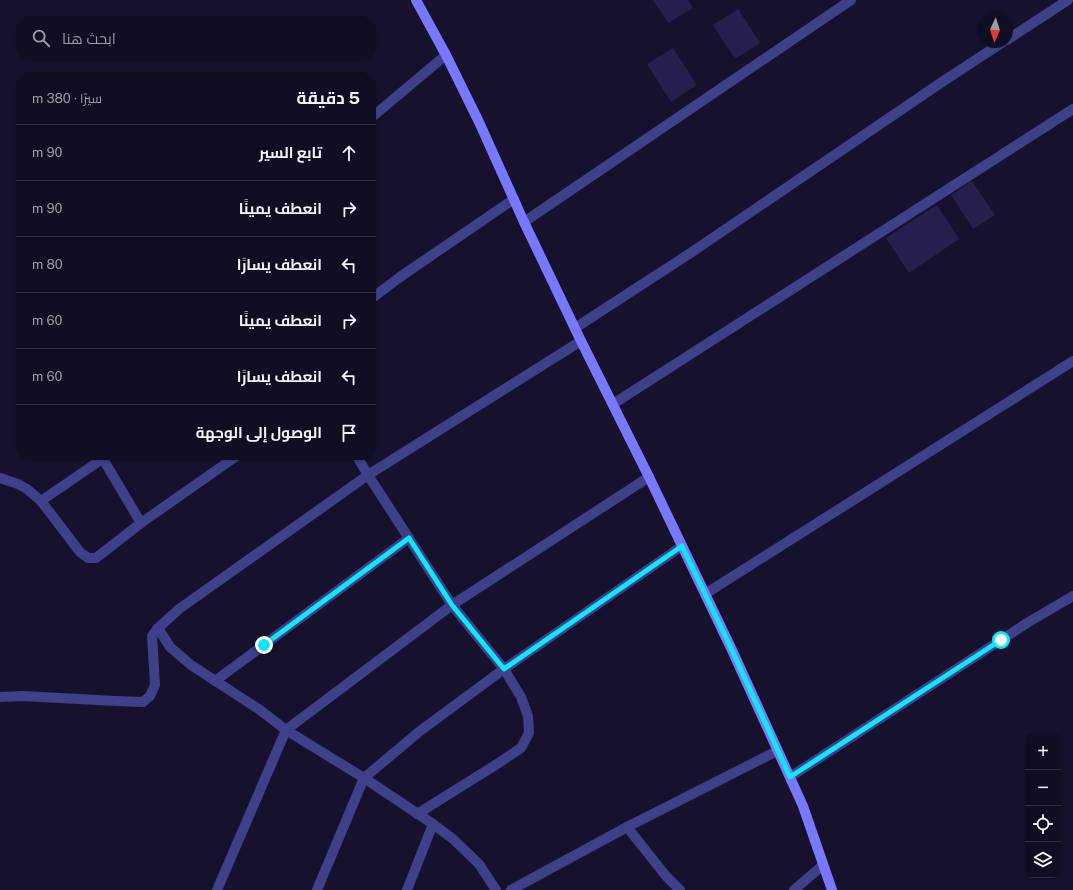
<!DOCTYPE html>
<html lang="ar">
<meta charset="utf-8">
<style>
:root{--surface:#100e22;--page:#19172a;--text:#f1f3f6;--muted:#9c9ca5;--line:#302e40}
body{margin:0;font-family:"Public Sans",Cairo,sans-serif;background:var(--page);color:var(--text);direction:rtl}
.controls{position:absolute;right:12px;bottom:12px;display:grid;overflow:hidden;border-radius:8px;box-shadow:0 1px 3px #0004}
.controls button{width:36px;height:36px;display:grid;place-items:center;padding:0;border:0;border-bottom:1px solid var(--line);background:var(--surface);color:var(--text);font:20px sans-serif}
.compass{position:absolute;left:977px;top:12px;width:36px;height:36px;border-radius:50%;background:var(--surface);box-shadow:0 1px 3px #0004;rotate:183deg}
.stop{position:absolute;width:12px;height:12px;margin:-9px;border:3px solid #0fe7fa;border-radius:50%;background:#fff}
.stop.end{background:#0fe7fa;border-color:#fff;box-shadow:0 1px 4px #0008}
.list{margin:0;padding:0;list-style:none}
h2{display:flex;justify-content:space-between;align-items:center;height:52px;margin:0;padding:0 16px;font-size:17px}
h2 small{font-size:13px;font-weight:400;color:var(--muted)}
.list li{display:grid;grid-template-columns:26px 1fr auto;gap:12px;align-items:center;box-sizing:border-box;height:56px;padding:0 16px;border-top:1px solid var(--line)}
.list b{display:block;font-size:15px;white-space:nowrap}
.list em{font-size:13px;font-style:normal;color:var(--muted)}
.icon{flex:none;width:22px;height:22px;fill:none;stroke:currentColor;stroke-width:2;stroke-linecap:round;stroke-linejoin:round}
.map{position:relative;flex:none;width:1073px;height:890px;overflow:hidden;direction:ltr}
.search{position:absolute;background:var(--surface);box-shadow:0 1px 3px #0004;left:16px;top:16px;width:360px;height:44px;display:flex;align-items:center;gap:10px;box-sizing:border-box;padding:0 14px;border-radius:16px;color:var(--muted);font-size:15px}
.panel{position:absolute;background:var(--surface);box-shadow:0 1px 3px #0004;left:16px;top:72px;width:360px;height:388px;border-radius:16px;direction:rtl}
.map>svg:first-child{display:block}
.building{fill:#271f4d}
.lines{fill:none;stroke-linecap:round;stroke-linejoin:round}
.street{stroke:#403f8a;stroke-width:10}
.secondary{stroke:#7978fc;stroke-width:10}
.route{stroke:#0fe7fa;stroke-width:5}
</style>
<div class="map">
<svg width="1073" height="890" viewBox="0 0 1073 890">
<rect width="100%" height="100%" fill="#16122d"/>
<g class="building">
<polygon points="653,0 688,0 693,8 668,23"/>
<polygon points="738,9 760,43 735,59 713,25"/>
<polygon points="673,48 697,85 671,102 647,64"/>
<polygon points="972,181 995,215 973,229 951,195"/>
<polygon points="937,205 959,239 909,273 886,238"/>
</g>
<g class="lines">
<g class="street">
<polyline points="1007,40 1068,0"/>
<polyline points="371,118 446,55"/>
<polyline points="524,222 851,0"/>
<polyline points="371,299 400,277 514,199"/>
<polyline points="575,328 692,252 942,82 1003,42"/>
<polyline points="613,404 1073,109"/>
<polyline points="356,455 368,475 452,605 504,669 521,697 528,716 529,733 521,748 494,766 417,814"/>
<polyline points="103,459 141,523"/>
<polyline points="0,478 18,484 27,489 41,501 80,552 88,558 96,558 141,523 238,455"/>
<polyline points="41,501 108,455"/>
<polyline points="705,594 1073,361"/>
<polyline points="158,628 170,647 191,665 260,710 286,730 364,778 433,824 453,839 479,864 496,890"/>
<polyline points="215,681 409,538"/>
<polyline points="0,697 23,696 115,701 143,702 150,696 155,685 152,636 158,628 179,609 368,475 581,341"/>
<polyline points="790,777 1027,623 1073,596"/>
<polyline points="627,827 666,876 680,890"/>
<polyline points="217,890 286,730 452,605 649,477"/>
<polyline points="317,890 364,778 420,731 504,669 682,546"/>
<polyline points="407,890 433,824"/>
<polyline points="511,890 627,827 777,751"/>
<polyline points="794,890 823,865"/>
</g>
<polyline class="secondary" points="416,0 446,55 479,122 524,222 581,341 649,477 731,648 803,806 832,890"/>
</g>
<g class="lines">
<polyline class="route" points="264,645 409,538 452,605 504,669 682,546 731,648 790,777 1001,640"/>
</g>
</svg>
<div class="controls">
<button>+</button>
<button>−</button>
<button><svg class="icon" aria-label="locate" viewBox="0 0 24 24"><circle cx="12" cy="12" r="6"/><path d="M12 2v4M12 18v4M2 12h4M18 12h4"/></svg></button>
<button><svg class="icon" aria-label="layers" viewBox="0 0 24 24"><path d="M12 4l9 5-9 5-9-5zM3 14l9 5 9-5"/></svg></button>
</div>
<svg class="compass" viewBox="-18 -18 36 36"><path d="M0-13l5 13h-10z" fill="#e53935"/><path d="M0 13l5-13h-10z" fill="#9c9ca5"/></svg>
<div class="stop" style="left:1001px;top:640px"></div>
<div class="stop end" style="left:264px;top:645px"></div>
<div class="search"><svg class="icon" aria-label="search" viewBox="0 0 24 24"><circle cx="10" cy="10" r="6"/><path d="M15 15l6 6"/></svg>ابحث هنا</div>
<section class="panel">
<h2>5 دقيقة<small>سيرًا · 380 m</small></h2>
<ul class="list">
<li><svg class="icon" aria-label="ahead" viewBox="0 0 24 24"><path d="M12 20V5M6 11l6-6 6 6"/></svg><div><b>تابع السير</b></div><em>90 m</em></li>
<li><svg class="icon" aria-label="right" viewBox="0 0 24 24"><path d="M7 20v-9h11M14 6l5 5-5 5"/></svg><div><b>انعطف يمينًا</b></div><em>90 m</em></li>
<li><svg class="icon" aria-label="left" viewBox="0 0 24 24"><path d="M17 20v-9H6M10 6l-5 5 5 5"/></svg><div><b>انعطف يسارًا</b></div><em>80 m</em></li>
<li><svg class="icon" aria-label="right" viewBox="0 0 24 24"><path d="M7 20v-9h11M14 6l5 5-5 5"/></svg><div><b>انعطف يمينًا</b></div><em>60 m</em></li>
<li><svg class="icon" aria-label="left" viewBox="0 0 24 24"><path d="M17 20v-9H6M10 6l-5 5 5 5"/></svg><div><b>انعطف يسارًا</b></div><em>60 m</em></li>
<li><svg class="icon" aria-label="arrive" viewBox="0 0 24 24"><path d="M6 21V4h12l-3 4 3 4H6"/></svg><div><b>الوصول إلى الوجهة</b></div></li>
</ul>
</section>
</div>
